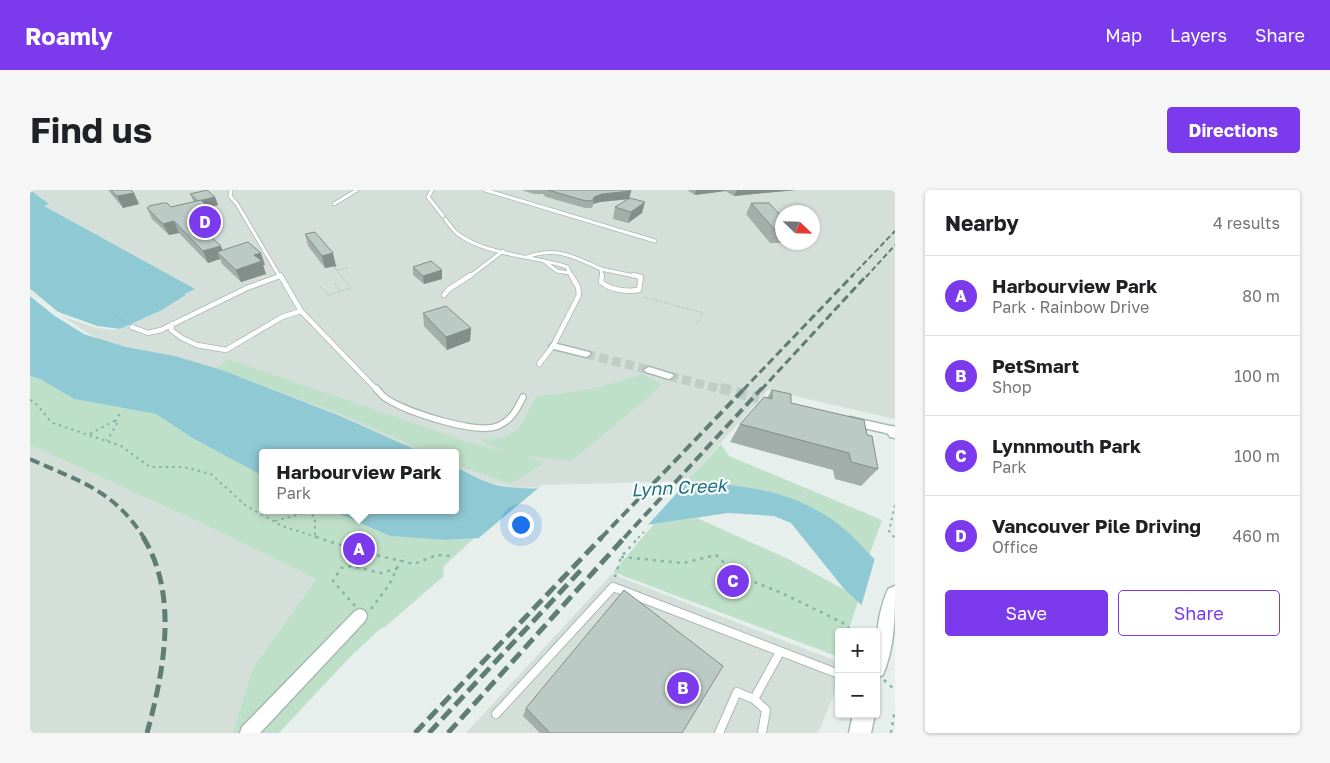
<!DOCTYPE html>
<meta charset="utf-8">
<style>
:root{--surface:#fff;--page:#f6f6f6;--text:#202124;--muted:#757577;--line:#e0e0e0;--accent:#7c3aed}
body{margin:0;font-family:"Golos Text",sans-serif;background:var(--page);color:var(--text)}
.controls{position:absolute;right:15px;bottom:15px;display:grid;overflow:hidden;border-radius:5px;box-shadow:0 1px 4px #0004}
.controls button{width:45px;height:45px;display:grid;place-items:center;padding:0;border:0;border-bottom:1px solid var(--line);background:var(--surface);color:var(--text);font:25px sans-serif}
.compass{position:absolute;left:745px;top:15px;width:45px;height:45px;border-radius:50%;background:var(--surface);box-shadow:0 1px 4px #0004;rotate:113deg}
.you{position:absolute;left:490px;top:334px;width:18px;height:18px;margin:-12px;border:4px solid #fff;border-radius:50%;background:#1a73e8;box-shadow:0 0 0 8px #1a73e833}
.badge{display:grid;place-items:center;width:32px;height:32px;border-radius:50%;background:var(--accent);color:#fff;font-size:16px;font-weight:700}
.pin{position:absolute;translate:-50% -50%;border:2px solid #fff;box-shadow:0 1px 5px #0006}
.popup{position:absolute;left:229px;top:259px;width:200px;height:65px;box-sizing:border-box;display:grid;place-content:center;border-radius:5px;background:var(--surface);filter:drop-shadow(0 1px 4px #0005);font-size:16px;white-space:nowrap;color:var(--muted)}
.popup b{font-size:19px;color:var(--text)}
.popup::after{content:'';position:absolute;left:50%;top:100%;margin-left:-10px;border:10px solid transparent;border-top-color:var(--surface)}
.list{margin:0;padding:0;list-style:none}
h2{display:flex;justify-content:space-between;align-items:center;height:65px;margin:0;padding:0 20px;font-size:21px}
h2 small{font-size:16px;font-weight:400;color:var(--muted)}
.list li{display:grid;grid-template-columns:32px 1fr auto;gap:15px;align-items:center;box-sizing:border-box;height:80px;padding:0 20px;border-top:1px solid var(--line)}
.list b{display:block;font-size:19px;white-space:nowrap}
.list p{margin:0;font-size:16px;white-space:nowrap;color:var(--muted)}
.list em{font-size:16px;font-style:normal;color:var(--muted)}
.actions{display:flex;gap:10px;padding:15px 20px}
.actions a{flex:1;padding:11px 0;border:1px solid var(--accent);border-radius:5px;text-align:center;font-size:18px;color:var(--accent)}
.actions .main{background:var(--accent);color:#fff}
.map{position:relative;flex:none;width:865px;height:543px;overflow:hidden;border-radius:5px}
header{display:flex;align-items:center;gap:30px;box-sizing:border-box;height:70px;padding:0 25px;background:var(--accent);color:#fff}
header strong{font-size:24px}
nav{display:flex;gap:28px;margin-inline-start:auto;font-size:18px}
.intro{display:flex;align-items:center;justify-content:space-between;box-sizing:border-box;height:120px;padding:0 30px}
h1{margin:0;font-size:35px}
.button{padding:12px 22px;border-radius:5px;background:var(--accent);color:#fff;font-size:18px;font-weight:700}
main{display:flex;gap:30px;padding:0 30px}
aside{flex:1;background:var(--surface);border-radius:5px;box-shadow:0 1px 4px #0004}
.map>svg:first-child{display:block}
.built{fill:#d4dfda;fill-rule:evenodd}
.green{fill:#bfe0c8}
.water{fill:#8ec9d4}
.pier{fill:#e6efeb}
.lines{fill:none;stroke-linecap:round;stroke-linejoin:round}
.minor-tunnel-far1{stroke:#bfccc8;stroke-width:9;stroke-dasharray:9 4.5;stroke-linecap:butt}
.minor-tunnel{stroke:#bfccc8;stroke-width:11;stroke-dasharray:11 5.5;stroke-linecap:butt}
.service-far3-casing{stroke:#a8b8b2;stroke-width:4.5}
.service-far2-casing{stroke:#a8b8b2;stroke-width:6}
.service-far1-casing{stroke:#a8b8b2;stroke-width:8}
.service-casing{stroke:#a8b8b2;stroke-width:10}
.minor-casing{stroke:#a8b8b2;stroke-width:3}
.secondary-casing{stroke:#a4bbb3;stroke-width:3}
.path-far2{stroke:#86b3a5;stroke-width:1;stroke-dasharray:1 2;stroke-linecap:butt}
.path-far1{stroke:#86b3a5;stroke-width:2;stroke-dasharray:2.5 4;stroke-linecap:butt}
.path{stroke:#86b3a5;stroke-width:2.5;stroke-dasharray:3 5;stroke-linecap:butt}
.service-far3{stroke:#fff;stroke-width:3}
.service-far2{stroke:#fff;stroke-width:4.5}
.service-far1{stroke:#fff;stroke-width:5.5}
.service{stroke:#fff;stroke-width:8}
.minor{fill:#fff;fill-rule:evenodd}
.secondary{fill:#fff;fill-rule:evenodd}
.rail-far3{stroke:#5f7d75;stroke-width:2;stroke-dasharray:5.5 3;stroke-linecap:butt}
.rail-far2{stroke:#5f7d75;stroke-width:3;stroke-dasharray:8 4;stroke-linecap:butt}
.rail-far1{stroke:#5f7d75;stroke-width:4;stroke-dasharray:10 5;stroke-linecap:butt}
.rail{stroke:#5f7d75;stroke-width:5;stroke-dasharray:13 6;stroke-linecap:butt}
.wall{fill:#a1aea9}
.shaded-wall{fill:#838d89}
.building{fill:#bbcac4;stroke:#838d89}
.labels{text-anchor:middle;stroke-width:4.5;stroke-linejoin:round;paint-order:stroke}
.water-label{font-size:18px;font-style:italic;fill:#1c6f80;stroke:#f7fbf9}
</style>
<header>
<strong>Roamly</strong>
<nav><a>Map</a><a>Layers</a><a>Share</a></nav>
</header>
<div class="intro"><h1>Find us</h1><a class="button">Directions</a></div>
<main>
<div class="map">
<svg width="865" height="543" viewBox="0 0 865 543">
<rect width="100%" height="100%" fill="#e6efeb"/>
<g class="built">
<path d="M 0,0 L 865,0 L 865,229 L 738,200 L 655,293 L 488,298 L 461,293 L 425,277 L 425,263 L 393,263 L 308,225 L 192,180 L 145,166 L 96,157 L 54,144 L 25,126 L 0,106 L 0,99 L 28,122 L 90,139 L 132,120 L 156,106 L 76,51 L 13,16 L 18,14 ZM 752,22 L 782,22 L 782,52 L 752,52 Z"/>
<polygon points="0,255 182,338 286,389 222,479 203,543 0,543"/>
<polygon points="582,384 809,472 809,493 788,543 436,543"/>
</g>
<g class="green">
<path d="M 198,169 L 444,254 L 480,262 L 459,255 L 449,249 C 486,252 491,236 506,206 C 542,204 578,196 612,184 L 629,192 L 631,195 L 613,212 L 541,271 L 497,266 L 514,273 L 481,294 L 425,274 L 425,263 L 400,263 L 315,226 L 186,178 Z"/>
<polygon points="0,186 10,189 44,209 126,224 164,249 233,286 233,320 300,320 360,346 415,350 443,349 413,377 414,386 356,436 350,439 320,467 249,543 203,543 222,479 286,389 182,338 0,255"/>
<polygon points="691,254 699,266 852,330 839,366 811,337 784,319 735,301 712,296 655,293"/>
<polygon points="667,328 758,369 815,400 828,411 818,442 809,442 809,467 583,382 624,334"/>
</g>
<g class="water">
<polygon points="0,0 19,14 14,16 165,99 154,104 156,105 132,120 90,139 67,136 28,122 0,99"/>
<polygon points="0,106 25,126 54,144 96,157 145,166 192,180 308,225 393,263 233,263 233,286 164,249 126,224 44,209 10,189 0,186"/>
<path d="M 425,277 C 437,282 448,289 460,293 C 484,301 511,298 536,297 C 622,296 722,277 800,328 C 823,343 845,371 865,391 L 865,446 L 815,400 L 761,333 L 744,326 L 698,323 L 624,334 L 528,344 L 415,350 L 360,346 L 300,320 L 425,320 Z"/>
</g>
<g class="pier">
<polygon points="0,99 28,122 67,136 90,139 81,140 67,138 31,126 66,148 54,144 25,126 0,106 0,103 13,111 0,102"/>
<polygon points="658,291 615,338 528,347 444,352 512,295"/>
<polygon points="845,368 865,388 865,448 831,417"/>
</g>
<g class="lines">
<g class="minor-tunnel-far1">
<polyline points="556,164 619,180"/>
<polyline points="639,186 695,200"/>
</g>
<polyline class="minor-tunnel" points="690,198 729,208"/>
<defs>
<g id="service-far3">
<polyline points="201,0 200,6 207,14 250,87"/>
<polyline points="402,0 398,7 413,26"/>
<polyline points="455,0 625,51"/>
<polyline points="304,14 327,0"/>
<path d="M 415,29 C 419,34 423,40 428,44 C 454,64 500,66 531,75 L 537,77 L 542,87"/>
<path d="M 497,67 C 527,56 544,67 571,79"/>
<polyline points="514,71 527,81 539,83"/>
<polyline points="571,79 609,87"/>
<polyline points="571,79 572,87"/>
<polyline points="439,87 473,61"/>
</g>
<g id="service-far2">
<polyline points="250,85 271,121 347,200"/>
<path d="M 572,85 L 571,92 C 581,100 596,102 609,100 L 611,87 L 603,85"/>
<polyline points="414,105 419,99 441,85"/>
<polyline points="142,134 141,140 152,148 167,155 196,160 252,127 271,121"/>
<polyline points="102,137 118,143 131,140 217,98 250,86"/>
<polyline points="509,174 523,156 549,105 548,97 541,85"/>
</g>
<path id="service-far1" d="M 346,198 C 349,202 353,207 357,209 C 377,222 446,245 468,236 C 482,230 487,219 493,207"/>
<g id="service">
<polyline points="724,509 750,462"/>
<polyline points="466,524 583,397 809,484"/>
<polyline points="689,543 707,502 724,509 736,520 732,543"/>
</g>
<g id="minor">
<polygon points="523,153 559,162 561,164 556,167 520,158 519,156"/>
<polygon points="619,177 642,184 644,186 639,189 616,182 614,180"/>
<polygon points="820,227 865,237 865,245 816,234 815,231"/>
<polygon points="330,419 335,421 337,426 335,431 230,543 210,543 212,537 325,421"/>
</g>
<g id="secondary">
<polygon points="863,236 865,237 865,248 860,247 856,241 858,237"/>
<path d="M 865,396 C 865,427 865,456 853,485 L 846,488 C 846,455 845,430 858,399 Z"/>
<polygon points="823,524 845,524 841,543 819,543"/>
</g>
</defs>
<use href="#service-far3" class="service-far3-casing"/>
<use href="#service-far2" class="service-far2-casing"/>
<use href="#service-far1" class="service-far1-casing"/>
<use href="#service" class="service-casing"/>
<use href="#minor" class="minor-casing"/>
<use href="#secondary" class="secondary-casing"/>
<g class="path-far2">
<polyline points="297,57 304,62 301,63"/>
<polyline points="307,80 319,78"/>
<polyline points="305,93 311,101"/>
<polyline points="290,97 299,105 321,98 304,77 307,76 304,72"/>
<polyline points="614,107 673,123 666,135"/>
<polyline points="83,123 96,133"/>
</g>
<g class="path-far1">
<path d="M 0,210 C 10,214 14,226 23,233 L 91,256 L 120,277 L 154,277 L 181,284 L 215,315 L 252,336 L 290,348"/>
<polyline points="85,232 91,221"/>
<polyline points="60,244 84,231 88,232 77,251"/>
<polyline points="865,315 859,341 865,348"/>
<polyline points="245,331 278,322 285,327 285,346"/>
<polyline points="608,348 614,342"/>
</g>
<g class="path">
<polyline points="286,347 329,361 384,374 407,365 422,366"/>
<polyline points="591,367 653,373 686,365 707,385 754,404 803,428 815,434 822,442"/>
<polyline points="585,387 591,367 609,347"/>
<polyline points="325,416 303,391 311,378 322,376 351,383 368,378"/>
<polyline points="341,419 359,395 371,370"/>
<polyline points="854,490 865,500"/>
<polyline points="861,543 865,519"/>
</g>
<use href="#service-far3" class="service-far3"/>
<use href="#service-far2" class="service-far2"/>
<use href="#service-far1" class="service-far1"/>
<use href="#service" class="service"/>
<use href="#minor" class="minor"/>
<use href="#secondary" class="secondary"/>
<g class="rail-far3">
<polyline points="821,87 865,41"/>
<polyline points="836,87 865,55"/>
</g>
<g class="rail-far2">
<polyline points="713,200 823,85"/>
<polyline points="731,200 837,85"/>
</g>
<g class="rail-far1">
<path d="M 0,269 C 50,292 83,299 114,348"/>
<polyline points="571,348 715,198"/>
<polyline points="594,348 732,198"/>
</g>
<g class="rail">
<path d="M 113,347 C 149,405 134,481 117,543"/>
<polyline points="385,543 572,347"/>
<polyline points="399,543 551,380"/>
<polyline points="418,543 595,347"/>
</g>
</g>
<g class="wall">
<polygon points="78,0 101,0 109,14 93,18"/>
<polygon points="491,0 601,0 599,9 612,23 598,33 583,29 585,17 599,9 570,12 563,14 562,18 555,18 516,7 513,4 504,4"/>
<polygon points="657,0 766,0 704,6 695,1 665,5"/>
<polygon points="160,4 185,7 188,15 178,17 182,21 186,32 171,36 193,60 235,75 233,75 236,84 211,92 192,74 190,69 178,73 149,43 139,45 122,29 117,18 141,17 164,12"/>
<polygon points="721,13 752,27 752,52 760,52 760,53 740,53 716,24"/>
<polygon points="275,44 306,76 295,78 278,56"/>
<polygon points="383,77 412,80 412,89 394,94 383,85"/>
<polygon points="393,123 441,138 440,151 417,160 394,136"/>
<polygon points="742,200 761,213 837,245 848,279 831,296 805,289 803,280 700,252 710,234 737,208"/>
<polygon points="496,518 652,543 510,543 493,526"/>
</g>
<g class="shaded-wall">
<polygon points="666,0 695,0 695,1 665,5"/>
<polygon points="707,0 766,0 704,6"/>
<polygon points="601,1 599,9 570,12 563,14 562,18 564,7 572,4"/>
<polygon points="104,3 109,14 93,18 87,6"/>
<polygon points="185,7 188,15 172,19 169,11"/>
<polygon points="615,12 612,23 598,33 601,22"/>
<polygon points="182,21 186,32 165,38 160,27"/>
<polygon points="144,31 149,43 139,45 133,34"/>
<polygon points="191,56 195,68 187,62 190,69 178,73 173,61"/>
<polygon points="231,63 235,75 233,75 236,84 211,92 206,80 224,65"/>
<polygon points="303,63 306,76 295,78 292,66"/>
<polygon points="412,80 412,89 394,94 393,86"/>
<polygon points="441,138 440,151 417,160 416,147"/>
</g>
<g class="building">
<polygon points="81,0 101,0 104,3 87,6"/>
<polygon points="177,0 185,7 168,11 160,4"/>
<polygon points="518,0 601,0 601,1 572,4 564,7 563,10 556,11"/>
<polygon points="600,8 615,12 601,22 585,17"/>
<polygon points="171,10 182,21 160,27 191,56 173,61 144,31 133,34 117,18 119,16 133,13 137,13 141,17"/>
<polygon points="721,13 739,13 752,27 752,41 746,41"/>
<polygon points="285,42 303,63 292,66 275,44"/>
<polygon points="218,52 231,63 224,65 232,71 206,80 187,62"/>
<polygon points="401,71 412,80 393,86 383,77"/>
<polygon points="416,116 441,138 416,147 393,123"/>
<polygon points="742,200 761,204 761,213 834,230 837,245 842,246 848,279 821,272 819,263 710,234 734,207 742,209"/>
<polygon points="594,400 693,476 652,543 520,543 496,518"/>
</g>
<g class="labels">
<g class="water-label">
<text transform="translate(649 298) rotate(-3)" y="6">Lynn Creek</text>
</g>
</g>
</svg>
<div class="controls">
<button>+</button>
<button>−</button>
</div>
<svg class="compass" viewBox="-18 -18 36 36"><path d="M0-13l5 13h-10z" fill="#e53935"/><path d="M0 13l5-13h-10z" fill="#757577"/></svg>
<div class="you"></div>
<div class="pin badge" style="left:329px;top:359px">A</div>
<div class="popup"><b>Harbourview Park</b>Park</div>
<div class="pin badge" style="left:653px;top:498px">B</div>
<div class="pin badge" style="left:703px;top:391px">C</div>
<div class="pin badge" style="left:175px;top:32px">D</div>
</div>
<aside>
<h2>Nearby<small>4 results</small></h2>
<ul class="list">
<li><span class="badge">A</span><div><b>Harbourview Park</b><p>Park · Rainbow Drive</p></div><em>80 m</em></li>
<li><span class="badge">B</span><div><b>PetSmart</b><p>Shop</p></div><em>100 m</em></li>
<li><span class="badge">C</span><div><b>Lynnmouth Park</b><p>Park</p></div><em>100 m</em></li>
<li><span class="badge">D</span><div><b>Vancouver Pile Driving</b><p>Office</p></div><em>460 m</em></li>
</ul>
<div class="actions"><a class="main">Save</a><a>Share</a></div>
</aside>
</main>
